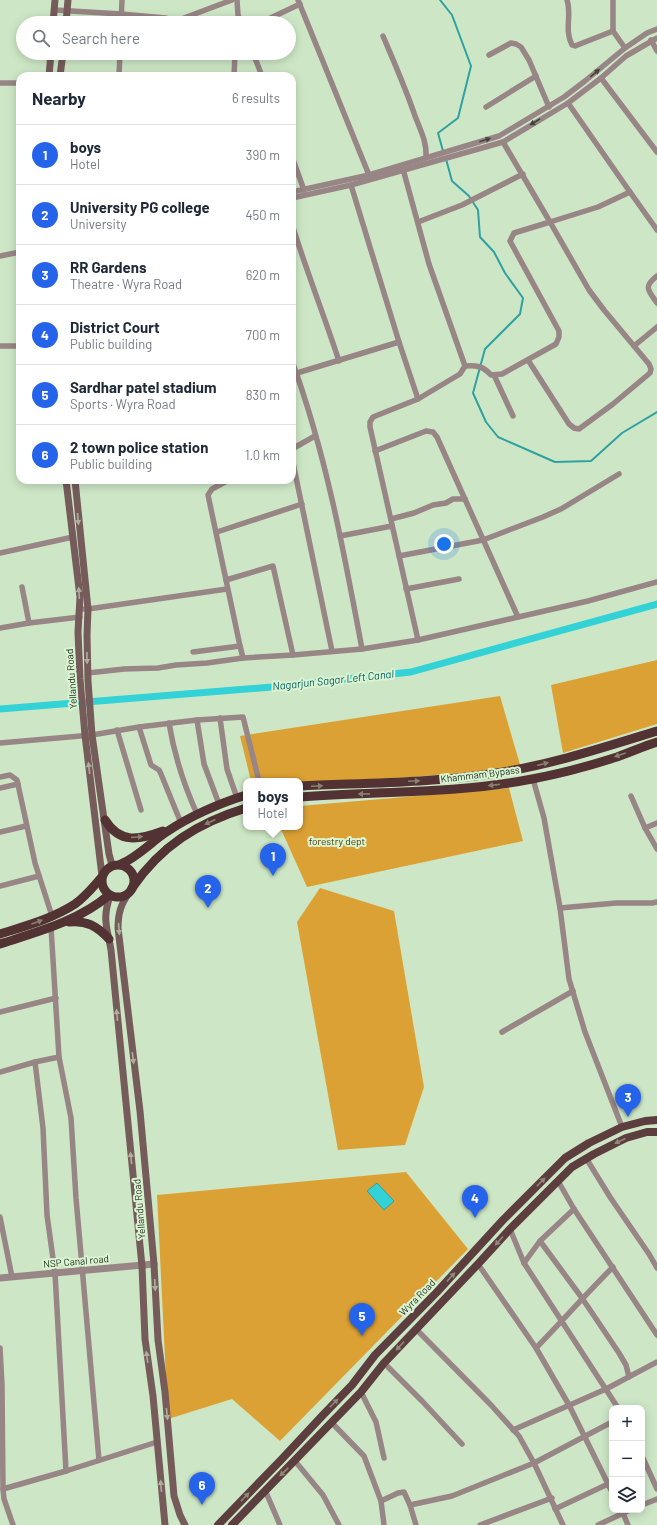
<!DOCTYPE html>
<meta charset="utf-8">
<style>
:root{--surface:#fff;--page:#f6f6f7;--text:#1f2937;--muted:#747a83;--line:#e0e1e3;--accent:#2563eb}
body{margin:0;font-family:Barlow,sans-serif;background:var(--page);color:var(--text)}
.controls{position:absolute;right:12px;bottom:12px;display:grid;overflow:hidden;border-radius:8px;box-shadow:0 2px 10px #0003}
.controls button{width:36px;height:36px;display:grid;place-items:center;padding:0;border:0;border-bottom:1px solid var(--line);background:var(--surface);color:var(--text);font:20px sans-serif}
.you{position:absolute;left:444px;top:544px;width:14px;height:14px;margin:-10px;border:3px solid #fff;border-radius:50%;background:#1a73e8;box-shadow:0 0 0 6px #1a73e833}
.badge{display:grid;place-items:center;width:26px;height:26px;border-radius:50%;background:var(--accent);color:#fff;font-size:13px;font-weight:700}
.pin{position:absolute;translate:-50% -33px;filter:drop-shadow(0 1px 2px #0008)}
.pin::after{content:'';position:absolute;top:21px;width:14px;height:12px;background:inherit;clip-path:polygon(0 0,100% 0,50% 100%)}
.popup{position:absolute;left:243px;top:778px;width:60px;height:52px;box-sizing:border-box;display:grid;place-content:center;border-radius:8px;background:var(--surface);filter:drop-shadow(0 1px 3px #0005);font-size:13px;white-space:nowrap;color:var(--muted)}
.popup b{font-size:15px;color:var(--text)}
.popup::after{content:'';position:absolute;left:50%;top:100%;margin-left:-8px;border:8px solid transparent;border-top-color:var(--surface)}
.list{margin:0;padding:0;list-style:none}
h2{display:flex;justify-content:space-between;align-items:center;height:52px;margin:0;padding:0 16px;font-size:17px}
h2 small{font-size:13px;font-weight:400;color:var(--muted)}
.list li{display:grid;grid-template-columns:26px 1fr auto;gap:12px;align-items:center;box-sizing:border-box;height:60px;padding:0 16px;border-top:1px solid var(--line)}
.list b{display:block;font-size:15px;white-space:nowrap}
.list p{margin:0;font-size:13px;white-space:nowrap;color:var(--muted)}
.list em{font-size:13px;font-style:normal;color:var(--muted)}
.icon{flex:none;width:22px;height:22px;fill:none;stroke:currentColor;stroke-width:2;stroke-linecap:round;stroke-linejoin:round}
.map{position:relative;flex:none;width:657px;height:1525px;overflow:hidden}
.search{position:absolute;background:var(--surface);box-shadow:0 2px 10px #0003;left:16px;top:16px;width:280px;height:44px;display:flex;align-items:center;gap:10px;box-sizing:border-box;padding:0 14px;border-radius:22px;color:var(--muted);font-size:15px}
.panel{position:absolute;background:var(--surface);box-shadow:0 2px 10px #0003;left:16px;top:72px;width:280px;height:412px;border-radius:12px}
.map>svg:first-child{display:block}
.green{fill:#dca134}
.water{fill:#33d2d7;stroke:#2fa1a1}
.lines{fill:none;stroke-linecap:round;stroke-linejoin:round}
.stream{stroke:#2fa1a1;stroke-width:2}
.canal{stroke:#33d2d7;stroke-width:7}
.minor{stroke:#988585;stroke-width:5.5}
.tertiary{stroke:#988585;stroke-width:7}
.secondary{stroke:#765b5b;stroke-width:7}
.primary{stroke:#5d3e3e;stroke-width:8}
.trunk{stroke:#523232;stroke-width:9}
.oneway{fill:#42453c}
.oneway2{fill:#adaf9c}
.oneway3{fill:#888072}
.oneway4{fill:#8f8779}
.labels{text-anchor:middle;stroke-width:4;stroke-linejoin:round;paint-order:stroke}
.street-label{font-size:10px;fill:#263023;stroke:#daf4d2}
.park-label{font-size:10px;fill:#4f3500;stroke:#daf4d2}
.water-label{font-size:11px;font-style:italic;fill:#046063;stroke:#daf4d2}
</style>
<div class="map">
<svg width="657" height="1525" viewBox="0 0 657 1525">
<rect width="100%" height="100%" fill="#cde7c6"/>
<g class="green">
<polygon points="657,660 657,724 563,753 551,685"/>
<polygon points="500,696 521,768 300,786 300,781 251,781 240,736"/>
<polygon points="509,788 523,841 307,887 280,827 300,827 300,806"/>
<polygon points="320,888 394,911 424,1087 405,1145 338,1150 297,922"/>
<polygon points="406,1172 468,1249 280,1441 232,1399 168,1419 157,1195"/>
</g>
<polygon class="water" points="377,1183 394,1201 384,1210 367,1191"/>
<g class="lines">
<g class="stream">
<polyline points="440,0 452,15 471,66 458,118 438,133 443,151"/>
<polyline points="446,159 452,181 469,196 478,210 480,237 494,252 505,273 523,298 520,314 485,349 473,393 486,422 498,437 555,462 591,461 622,433 657,412"/>
</g>
<polyline class="canal" points="0,709 272,687 411,672 657,604"/>
<g class="minor">
<polyline points="237,0 238,15 241,23"/>
<polyline points="298,0 369,175"/>
<path d="M 567,0 C 572,15 564,30 572,45 L 575,46 L 613,31"/>
<polyline points="613,0 613,31 625,48"/>
<polyline points="55,10 121,14 165,18 176,21 232,0"/>
<polyline points="121,23 122,0"/>
<polyline points="260,23 300,4"/>
<path d="M 383,36 C 394,62 406,89 415,116 C 420,129 427,142 426,157"/>
<polyline points="651,40 657,51"/>
<polyline points="253,53 262,76"/>
<polyline points="489,55 511,43 516,44 521,47 529,60 549,107"/>
<polyline points="119,76 120,53"/>
<polyline points="234,76 235,53"/>
<polyline points="601,78 657,152"/>
<polyline points="0,83 20,83"/>
<polyline points="486,107 536,76"/>
<polyline points="292,157 304,190"/>
<polyline points="403,169 429,264 465,366 460,374 418,399"/>
<polyline points="292,192 369,175 499,136 564,97 585,81 625,48 647,33 657,29"/>
<polyline points="630,192 657,230"/>
<polyline points="292,198 351,185 503,142 568,103 601,78 626,56 657,38"/>
<polyline points="418,222 462,205 523,174"/>
<path d="M 292,224 C 306,270 324,315 339,361"/>
<polyline points="0,256 20,252"/>
<path d="M 657,276 C 643,287 648,290 657,303"/>
<polyline points="399,342 418,399 373,417 370,422 370,427 418,640"/>
<polyline points="0,346 20,346"/>
<polyline points="634,346 657,327"/>
<polyline points="528,360 569,424 574,428 579,429 613,404 650,373 651,369 649,364 604,310 589,290 550,222 598,207 630,192 568,103"/>
<path d="M 292,361 C 326,454 344,552 362,649"/>
<path d="M 465,366 C 476,365 483,366 491,375 L 502,374 L 556,344 L 559,337 L 559,331 L 510,241 L 514,233 L 550,222 L 503,142"/>
<polyline points="297,373 399,342 351,185"/>
<polyline points="494,375 513,416"/>
<polyline points="292,449 315,436"/>
<polyline points="375,451 426,431 433,432 437,437 518,617"/>
<polyline points="292,458 332,651"/>
<polyline points="391,519 414,513 433,505 446,503 453,499 465,499"/>
<polyline points="217,532 302,504"/>
<polyline points="340,536 392,526"/>
<polyline points="0,553 73,537"/>
<polyline points="399,556 483,540 543,517 561,509 619,474"/>
<polyline points="226,580 273,566 293,655"/>
<polyline points="22,587 29,623"/>
<polyline points="406,589 459,579"/>
<polyline points="80,609 88,609 227,589"/>
<polyline points="0,628 29,623 80,617"/>
<polyline points="240,646 243,658"/>
<polyline points="193,652 240,646 208,495 212,489 229,480"/>
<polyline points="88,673 124,669 158,668 176,665 207,663 243,658 293,655 362,649 418,640 588,601 657,582"/>
<polyline points="220,718 227,769 237,798"/>
<polyline points="197,720 204,764 219,804"/>
<path d="M 169,723 C 174,754 184,785 197,814"/>
<polyline points="139,727 151,765 159,770 161,774 181,823"/>
<polyline points="117,730 141,810"/>
<polyline points="0,743 92,735 139,727 197,720 243,717 259,781"/>
<polyline points="0,777 10,775 17,780 35,863 52,916"/>
<polyline points="533,779 544,818 560,908 569,979 585,1032 622,1127"/>
<polyline points="0,788 18,784"/>
<polyline points="631,796 645,828 657,849"/>
<polyline points="645,828 657,823"/>
<polyline points="0,832 26,826"/>
<polyline points="0,886 39,876"/>
<polyline points="560,908 616,903 652,903 657,902"/>
<polyline points="51,927 59,1057 71,1118 76,1198 99,1460"/>
<polyline points="0,1012 56,998"/>
<polyline points="502,1032 573,991"/>
<polyline points="35,1062 43,1128 47,1215 55,1273 66,1471"/>
<polyline points="0,1072 35,1062 59,1057"/>
<polyline points="586,1158 610,1197 649,1254 657,1268"/>
<polyline points="558,1181 574,1209 657,1335"/>
<polyline points="0,1217 12,1277"/>
<polyline points="510,1229 524,1263 618,1408"/>
<polyline points="540,1241 582,1298 619,1353 626,1365 629,1377"/>
<polyline points="524,1263 540,1241 574,1209"/>
<polyline points="478,1264 536,1348 569,1405 612,1492"/>
<polyline points="416,1329 491,1405 519,1436 534,1463 563,1525"/>
<polyline points="0,1348 2,1386 3,1489 4,1499 13,1525"/>
<path d="M 536,1348 C 562,1321 587,1293 613,1267"/>
<polyline points="384,1363 422,1401 462,1444"/>
<polyline points="361,1392 376,1422 384,1458"/>
<polyline points="331,1422 364,1456 381,1501 384,1525"/>
<polyline points="513,1430 606,1389 657,1362"/>
<polyline points="642,1456 657,1489"/>
<polyline points="295,1461 323,1495 339,1525"/>
<polyline points="3,1489 66,1471 157,1442"/>
<polyline points="265,1490 280,1525"/>
<polyline points="381,1501 398,1493 404,1492 410,1505 416,1525"/>
<polyline points="410,1505 452,1496 534,1463 612,1422"/>
<polyline points="642,1505 657,1499"/>
<polyline points="555,1509 608,1484"/>
<polyline points="622,1511 628,1525"/>
<polyline points="480,1525 552,1498"/>
<polyline points="598,1525 630,1510"/>
</g>
<polyline class="tertiary" points="0,1278 154,1264"/>
<g class="secondary">
<polyline points="53,23 55,0"/>
<polyline points="66,23 68,0"/>
<polyline points="49,76 51,53"/>
<polyline points="60,76 63,53"/>
<polyline points="66,480 80,597 78,632 80,679 85,735 102,876"/>
<polyline points="75,480 88,609 87,635 88,681 92,735 109,854 112,865"/>
<path d="M 129,893 C 121,904 118,913 118,928 L 140,1111 L 154,1264 L 158,1340 L 165,1392 L 174,1496 L 180,1515 L 185,1525"/>
<path d="M 110,896 C 102,919 107,927 111,950 L 142,1266 L 145,1339 L 153,1396 L 165,1525"/>
</g>
<g class="primary">
<polyline points="218,1525 281,1460 323,1415 352,1385 375,1355 437,1292 503,1220 565,1158 589,1143 622,1127 645,1121 657,1120"/>
<polyline points="232,1525 361,1392 384,1363 478,1264 510,1229 572,1167 594,1154 626,1138 647,1132 657,1132"/>
</g>
<g class="trunk">
<path d="M 300,786 C 363,783 428,783 490,774 C 547,766 602,748 657,731"/>
<path d="M 300,797 C 377,791 456,794 532,779 C 559,774 592,765 617,757 C 631,752 644,746 657,742"/>
<path d="M 105,820 C 120,844 139,840 163,831"/>
<path d="M 121,864 C 138,857 152,841 168,831 C 192,815 218,804 246,795"/>
<circle cx="118" cy="881" r="16"/>
<path d="M 132,888 C 161,846 197,823 246,808"/>
<path d="M 69,922 C 86,920 97,926 109,939"/>
<path d="M 0,934 C 25,926 52,919 75,904 C 85,897 93,887 101,878"/>
<path d="M 0,944 C 37,932 79,921 109,895"/>
</g>
</g>
<defs><path id="oneway-solid" d="M-6-.8H1V-3.2L6.5 0L1 3.2V.8H-6Z"/></defs>
<g class="oneway">
<use href="#oneway-solid" transform="translate(595 73) rotate(-40)"/>
<use href="#oneway-solid" transform="translate(535 122) rotate(149)"/>
<use href="#oneway-solid" transform="translate(485 140) rotate(-17)"/>
</g>
<g class="oneway2">
<use href="#oneway-solid" transform="translate(78 519) rotate(85)"/>
<use href="#oneway-solid" transform="translate(79 593) rotate(-94)"/>
<use href="#oneway-solid" transform="translate(87 658) rotate(89)"/>
<use href="#oneway-solid" transform="translate(89 768) rotate(-97)"/>
<use href="#oneway-solid" transform="translate(119 929) rotate(85)"/>
<use href="#oneway-solid" transform="translate(117 1015) rotate(-95)"/>
<use href="#oneway-solid" transform="translate(133 1058) rotate(83)"/>
<use href="#oneway-solid" transform="translate(131 1158) rotate(-96)"/>
<use href="#oneway-solid" transform="translate(155 1285) rotate(87)"/>
<use href="#oneway-solid" transform="translate(147 1357) rotate(-98)"/>
<use href="#oneway-solid" transform="translate(167 1414) rotate(84)"/>
<use href="#oneway-solid" transform="translate(161 1486) rotate(-95)"/>
</g>
<g class="oneway3">
<use href="#oneway-solid" transform="translate(620 755) rotate(161)"/>
<use href="#oneway-solid" transform="translate(543 764) rotate(-15)"/>
<use href="#oneway-solid" transform="translate(414 781) rotate(-3)"/>
<use href="#oneway-solid" transform="translate(494 785) rotate(173)"/>
<use href="#oneway-solid" transform="translate(317 786) rotate(-3)"/>
<use href="#oneway-solid" transform="translate(364 794) rotate(179)"/>
<use href="#oneway-solid" transform="translate(210 822) rotate(155)"/>
<use href="#oneway-solid" transform="translate(137 837) rotate(-4)"/>
<use href="#oneway-solid" transform="translate(37 922) rotate(-20)"/>
</g>
<g class="oneway4">
<use href="#oneway-solid" transform="translate(620 1141) rotate(155)"/>
<use href="#oneway-solid" transform="translate(541 1182) rotate(-45)"/>
<use href="#oneway-solid" transform="translate(499 1241) rotate(132)"/>
<use href="#oneway-solid" transform="translate(451 1277) rotate(-47)"/>
<use href="#oneway-solid" transform="translate(400 1346) rotate(133)"/>
<use href="#oneway-solid" transform="translate(334 1403) rotate(-45)"/>
<use href="#oneway-solid" transform="translate(284 1472) rotate(136)"/>
<use href="#oneway-solid" transform="translate(245 1497) rotate(-46)"/>
</g>
<g class="labels">
<g class="street-label">
<text transform="translate(71 679) rotate(-94)" y="4">Yellandu Road</text>
<text transform="translate(480 774) rotate(-7)" y="4">Khammam Bypass</text>
<text transform="translate(139 1209) rotate(-95)" y="4">Yellandu Road</text>
<text transform="translate(76 1261) rotate(-5)" y="4">NSP Canal road</text>
<text transform="translate(417 1297) rotate(-45)" y="4">Wyra Road</text>
</g>
<g class="park-label">
<text x="337" y="845">forestry dept</text>
</g>
<g class="water-label">
<text transform="translate(333 680) rotate(-6)" y="4">Nagarjun Sagar Left Canal</text>
</g>
</g>
</svg>
<div class="controls">
<button>+</button>
<button>−</button>
<button><svg class="icon" aria-label="layers" viewBox="0 0 24 24"><path d="M12 4l9 5-9 5-9-5zM3 14l9 5 9-5"/></svg></button>
</div>
<div class="you"></div>
<div class="pin badge" style="left:273px;top:876px">1</div>
<div class="popup"><b>boys</b>Hotel</div>
<div class="pin badge" style="left:208px;top:908px">2</div>
<div class="pin badge" style="left:628px;top:1117px">3</div>
<div class="pin badge" style="left:475px;top:1218px">4</div>
<div class="pin badge" style="left:362px;top:1336px">5</div>
<div class="pin badge" style="left:202px;top:1505px">6</div>
<div class="search"><svg class="icon" aria-label="search" viewBox="0 0 24 24"><circle cx="10" cy="10" r="6"/><path d="M15 15l6 6"/></svg>Search here</div>
<section class="panel">
<h2>Nearby<small>6 results</small></h2>
<ul class="list">
<li><span class="badge">1</span><div><b>boys</b><p>Hotel</p></div><em>390 m</em></li>
<li><span class="badge">2</span><div><b>University PG college</b><p>University</p></div><em>450 m</em></li>
<li><span class="badge">3</span><div><b>RR Gardens</b><p>Theatre · Wyra Road</p></div><em>620 m</em></li>
<li><span class="badge">4</span><div><b>District Court</b><p>Public building</p></div><em>700 m</em></li>
<li><span class="badge">5</span><div><b>Sardhar patel stadium</b><p>Sports · Wyra Road</p></div><em>830 m</em></li>
<li><span class="badge">6</span><div><b>2 town police station</b><p>Public building</p></div><em>1.0 km</em></li>
</ul>
</section>
</div>
